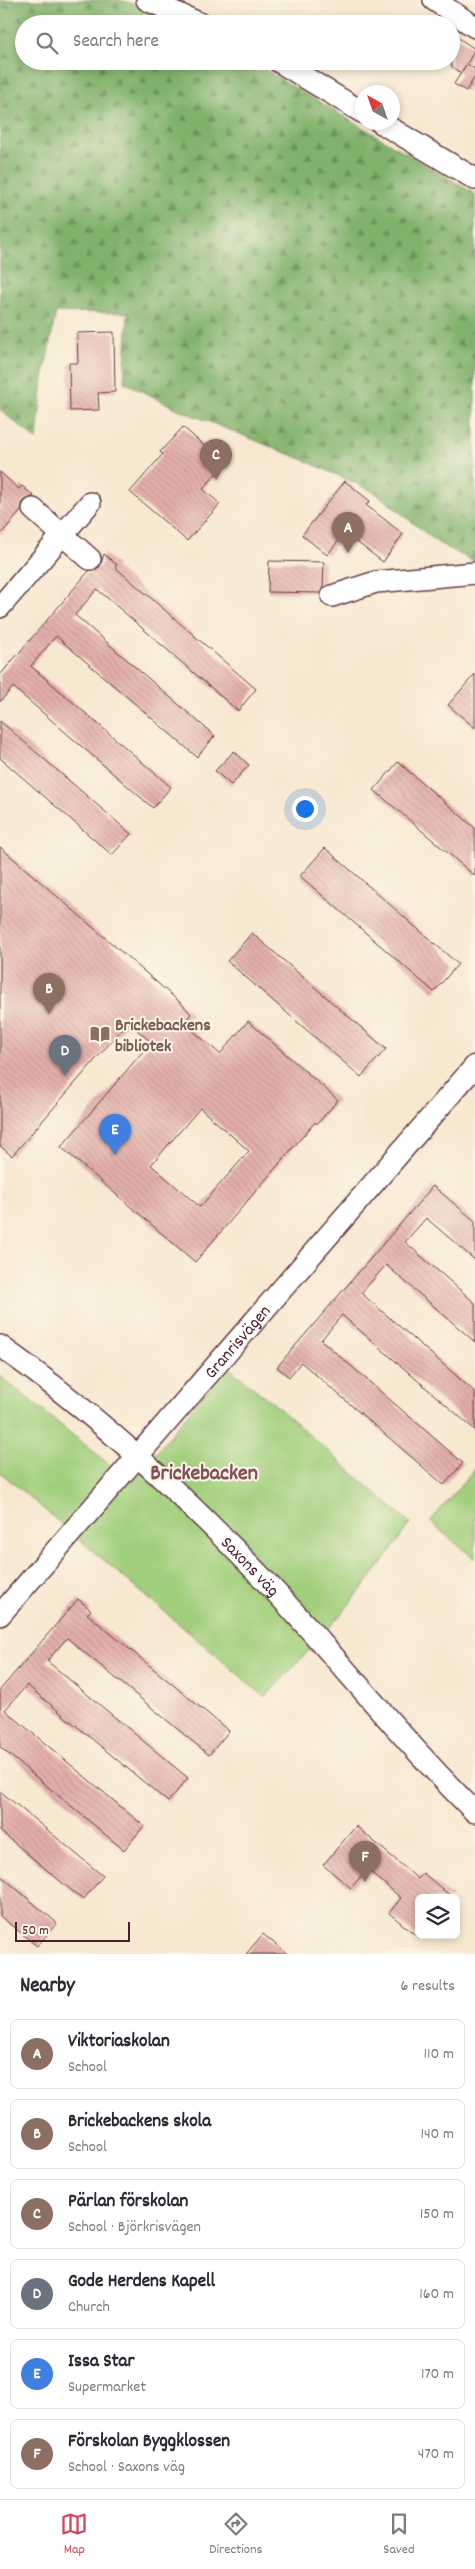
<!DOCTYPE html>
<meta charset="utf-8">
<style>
:root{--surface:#fff;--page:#f2f2f3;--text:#2b2b33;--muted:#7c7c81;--line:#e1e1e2;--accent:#d1495b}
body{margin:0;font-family:Dekko,sans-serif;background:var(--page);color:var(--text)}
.controls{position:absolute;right:15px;bottom:15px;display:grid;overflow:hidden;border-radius:8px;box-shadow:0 2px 8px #0003}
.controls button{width:45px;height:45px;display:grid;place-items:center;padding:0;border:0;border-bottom:1px solid var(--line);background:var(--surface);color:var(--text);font:25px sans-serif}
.compass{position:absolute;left:355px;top:85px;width:45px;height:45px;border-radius:50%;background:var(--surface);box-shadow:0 2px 8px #0003;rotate:320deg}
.scale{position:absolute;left:15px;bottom:12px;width:115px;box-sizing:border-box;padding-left:5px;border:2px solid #4a1f2b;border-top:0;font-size:14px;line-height:18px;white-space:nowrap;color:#4a1f2b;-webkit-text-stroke:4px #fcf5e5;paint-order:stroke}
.you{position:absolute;left:304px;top:808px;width:18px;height:18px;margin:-12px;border:4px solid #fff;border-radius:50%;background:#1a73e8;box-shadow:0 0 0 8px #1a73e833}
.badge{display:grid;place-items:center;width:32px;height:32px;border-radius:50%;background:var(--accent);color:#fff;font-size:16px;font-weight:700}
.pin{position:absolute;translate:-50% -41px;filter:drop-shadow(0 1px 2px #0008)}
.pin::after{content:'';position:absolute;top:26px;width:18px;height:15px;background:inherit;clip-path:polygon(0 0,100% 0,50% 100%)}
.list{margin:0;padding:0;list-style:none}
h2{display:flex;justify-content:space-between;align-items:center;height:65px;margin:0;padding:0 20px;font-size:21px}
h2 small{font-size:16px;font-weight:400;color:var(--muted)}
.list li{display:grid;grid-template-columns:32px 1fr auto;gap:15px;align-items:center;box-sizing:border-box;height:70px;margin:0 10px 10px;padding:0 10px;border:1px solid var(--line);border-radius:8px}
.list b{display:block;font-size:19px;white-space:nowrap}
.list p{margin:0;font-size:16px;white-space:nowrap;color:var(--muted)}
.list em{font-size:16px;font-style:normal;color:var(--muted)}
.icon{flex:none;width:28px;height:28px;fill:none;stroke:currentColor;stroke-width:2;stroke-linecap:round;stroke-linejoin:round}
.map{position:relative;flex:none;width:475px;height:1954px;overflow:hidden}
.search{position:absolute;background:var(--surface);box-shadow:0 2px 8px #0003;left:15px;right:15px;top:15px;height:55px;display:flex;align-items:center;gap:12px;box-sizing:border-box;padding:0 18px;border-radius:28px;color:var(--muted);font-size:19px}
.sheet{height:545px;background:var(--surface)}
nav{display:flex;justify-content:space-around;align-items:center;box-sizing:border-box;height:70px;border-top:1px solid var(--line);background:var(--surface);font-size:14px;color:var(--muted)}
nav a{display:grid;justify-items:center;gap:2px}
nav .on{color:var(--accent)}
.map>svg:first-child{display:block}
.green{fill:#a2cf7d;stroke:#767754}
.forest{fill:url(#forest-firs);stroke:#66684c}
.building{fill:url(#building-back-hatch);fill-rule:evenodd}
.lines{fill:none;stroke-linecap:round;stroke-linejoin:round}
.minor-casing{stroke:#643d44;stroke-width:24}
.minor{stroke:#fff;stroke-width:21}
.labels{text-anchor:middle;stroke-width:4;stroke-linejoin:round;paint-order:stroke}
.education-label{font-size:18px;font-weight:bold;fill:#785e54;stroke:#fcf5e5;text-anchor:start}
.street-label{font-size:18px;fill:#4a1f2b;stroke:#fcf5e5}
.district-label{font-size:22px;font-weight:bold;fill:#805158;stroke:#fcf5e5}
</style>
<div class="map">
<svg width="475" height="1954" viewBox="0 0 475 1954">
<defs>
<pattern id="forest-firs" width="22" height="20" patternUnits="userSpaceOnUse" patternTransform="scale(1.25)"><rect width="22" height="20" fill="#81b26c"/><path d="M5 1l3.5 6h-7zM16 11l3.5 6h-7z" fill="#6c9059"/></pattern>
<pattern id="building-back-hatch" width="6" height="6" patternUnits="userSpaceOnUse" patternTransform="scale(1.25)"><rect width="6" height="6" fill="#e3afab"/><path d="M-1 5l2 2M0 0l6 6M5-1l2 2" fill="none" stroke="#c49693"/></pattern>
</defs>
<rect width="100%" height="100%" fill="#fcf5e5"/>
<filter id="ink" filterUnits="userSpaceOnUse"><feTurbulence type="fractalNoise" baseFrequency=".02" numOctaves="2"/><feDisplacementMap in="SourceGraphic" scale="10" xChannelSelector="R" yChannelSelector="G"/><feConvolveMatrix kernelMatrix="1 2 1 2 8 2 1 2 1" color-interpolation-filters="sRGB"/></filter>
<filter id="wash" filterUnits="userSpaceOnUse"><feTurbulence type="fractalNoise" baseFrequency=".0096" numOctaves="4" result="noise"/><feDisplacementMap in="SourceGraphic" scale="20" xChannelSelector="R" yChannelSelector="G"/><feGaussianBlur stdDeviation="1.12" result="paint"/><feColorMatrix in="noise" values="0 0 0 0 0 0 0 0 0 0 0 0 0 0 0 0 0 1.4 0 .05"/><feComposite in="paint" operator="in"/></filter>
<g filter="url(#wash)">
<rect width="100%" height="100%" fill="#f7e8d0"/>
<g class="green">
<path d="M 226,1366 L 274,1404 L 410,1523 C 368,1587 318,1642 265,1697 L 0,1472 L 0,1376 L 132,1483 Z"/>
<polygon points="475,1469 475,1559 430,1522"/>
</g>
<polygon class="forest" points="0,0 120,0 161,12 182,24 24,24 24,61 250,61 475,194 475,562 438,543 376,493 304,460 182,411 124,382 128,313 56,312 43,379 37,440 0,410"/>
<g id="blocks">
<g class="building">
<polygon points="451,33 475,49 467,64 475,69 475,77 466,91 454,84 466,65 461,73 451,66"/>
<polygon points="114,332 115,392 98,393 99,410 70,411 69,363 78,363 77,333"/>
<polygon points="183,427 225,464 203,489 220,504 187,541 130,492 163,454 160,452"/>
<polygon points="0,472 19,489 22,486 34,496 23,501 21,511 0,535"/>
<polygon points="345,481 370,501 366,505 403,534 383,562 345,533 327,555 302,535"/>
<polygon points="104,554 117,565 115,567 256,689 238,711 97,589 75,615 215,736 197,757 56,636 31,666 171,787 153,808 13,687 0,702 0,675 89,571 100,567"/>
<polygon points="269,561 324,562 323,587 320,593 268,592"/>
<polygon points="475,674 475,728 448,705"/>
<polygon points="0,721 131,834 112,855 0,758"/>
<polygon points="234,751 249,765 231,785 215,771"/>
<polygon points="398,762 475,828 475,876 374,790"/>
<path d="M 0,847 L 183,1005 L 191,1014 L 184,1023 L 220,1054 L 248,1021 L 338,1100 L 317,1124 L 315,1122 L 195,1262 L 61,1147 L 151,1042 L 128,1022 L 12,1156 L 0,1146 ZM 200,1108 L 249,1151 L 200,1207 L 151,1165 Z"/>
<polygon points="325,848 458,964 434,992 300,876"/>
<polygon points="252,933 386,1049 361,1077 227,961"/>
<polygon points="433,1186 475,1221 475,1260 426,1218 405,1242 475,1303 475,1342 386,1265 361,1293 475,1392 475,1430 342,1315 321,1340 463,1463 444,1485 301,1362 289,1377 277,1367"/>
<polygon points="78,1599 91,1610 87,1614 229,1731 209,1755 67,1638 47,1661 188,1778 168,1802 27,1685 5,1710 144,1826 124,1850 0,1747 0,1690"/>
<polygon points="0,1791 103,1876 83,1900 0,1831"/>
<polygon points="356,1826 418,1879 423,1873 453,1898 419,1898 419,1938 389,1913 401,1898 367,1869 351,1888 323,1865"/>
<polygon points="0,1875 57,1923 37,1946 0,1916"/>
<polygon points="263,1934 287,1954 246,1954"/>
</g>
</g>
</g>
<g filter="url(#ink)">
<use href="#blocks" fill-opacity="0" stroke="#643d44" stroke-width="1"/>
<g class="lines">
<defs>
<g id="minor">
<polyline points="147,0 201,24"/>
<polyline points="434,0 475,27"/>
<polyline points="278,61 362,112"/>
<polyline points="380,122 475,179"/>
<polyline points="33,509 90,559"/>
<polyline points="332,596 376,582 475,573"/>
<polyline points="0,607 90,503"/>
<path id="s1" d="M 0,1346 C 98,1415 187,1498 269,1585 C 339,1659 402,1740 475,1812"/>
<path id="s2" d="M 0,1615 L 475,1066"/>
</g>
</defs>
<use href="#minor" class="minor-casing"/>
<use href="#minor" class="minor"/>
</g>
</g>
<defs>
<symbol id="library-bare" viewBox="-9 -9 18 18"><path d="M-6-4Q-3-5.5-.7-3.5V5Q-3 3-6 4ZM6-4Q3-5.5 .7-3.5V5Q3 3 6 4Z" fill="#8d6e63" stroke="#fcf5e5" stroke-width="2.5" paint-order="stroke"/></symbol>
</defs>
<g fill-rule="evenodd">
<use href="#library-bare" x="86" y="1020" width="28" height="28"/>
</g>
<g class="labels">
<g class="education-label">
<text x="115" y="1030">Brickebackens<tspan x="115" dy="21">bibliotek</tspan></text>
</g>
<g class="street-label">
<text dy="6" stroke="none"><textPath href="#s2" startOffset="362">Granrisvägen</textPath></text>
<text dy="6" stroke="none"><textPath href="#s1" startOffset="334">Saxons väg</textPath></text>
</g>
<g class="district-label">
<text x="204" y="1479">Brickebacken</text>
</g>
</g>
</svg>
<div class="controls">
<button><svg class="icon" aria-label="layers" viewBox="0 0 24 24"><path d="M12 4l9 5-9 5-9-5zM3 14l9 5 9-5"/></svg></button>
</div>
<svg class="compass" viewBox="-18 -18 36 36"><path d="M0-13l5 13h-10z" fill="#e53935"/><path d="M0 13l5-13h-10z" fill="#7c7c81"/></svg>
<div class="scale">50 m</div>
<div class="you"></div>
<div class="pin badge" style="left:348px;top:553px;background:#8d6e63">A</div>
<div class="pin badge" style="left:49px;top:1014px;background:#8d6e63">B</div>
<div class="pin badge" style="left:216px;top:480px;background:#8d6e63">C</div>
<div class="pin badge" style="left:65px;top:1076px;background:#6b7280">D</div>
<div class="pin badge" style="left:115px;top:1155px;background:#3f7fe0">E</div>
<div class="pin badge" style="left:365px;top:1882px;background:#8d6e63">F</div>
<div class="search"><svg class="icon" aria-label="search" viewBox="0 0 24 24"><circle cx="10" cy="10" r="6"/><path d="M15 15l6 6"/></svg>Search here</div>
</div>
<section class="sheet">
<h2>Nearby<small>6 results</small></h2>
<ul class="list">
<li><span class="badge" style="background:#8d6e63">A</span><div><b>Viktoriaskolan</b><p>School</p></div><em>110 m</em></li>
<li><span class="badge" style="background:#8d6e63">B</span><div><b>Brickebackens skola</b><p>School</p></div><em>140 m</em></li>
<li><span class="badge" style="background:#8d6e63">C</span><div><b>Pärlan förskolan</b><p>School · Björkrisvägen</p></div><em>150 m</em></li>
<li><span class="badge" style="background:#6b7280">D</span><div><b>Gode Herdens Kapell</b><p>Church</p></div><em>160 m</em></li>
<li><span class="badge" style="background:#3f7fe0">E</span><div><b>Issa Star</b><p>Supermarket</p></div><em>170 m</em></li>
<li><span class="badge" style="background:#8d6e63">F</span><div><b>Förskolan Byggklossen</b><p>School · Saxons väg</p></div><em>470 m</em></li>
</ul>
</section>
<nav>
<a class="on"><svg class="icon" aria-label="map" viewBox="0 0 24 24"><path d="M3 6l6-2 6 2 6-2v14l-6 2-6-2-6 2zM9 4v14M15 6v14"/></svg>Map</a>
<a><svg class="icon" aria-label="directions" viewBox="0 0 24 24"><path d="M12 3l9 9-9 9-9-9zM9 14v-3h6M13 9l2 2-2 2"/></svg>Directions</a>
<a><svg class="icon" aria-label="saved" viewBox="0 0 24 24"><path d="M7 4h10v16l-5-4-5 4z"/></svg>Saved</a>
</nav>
